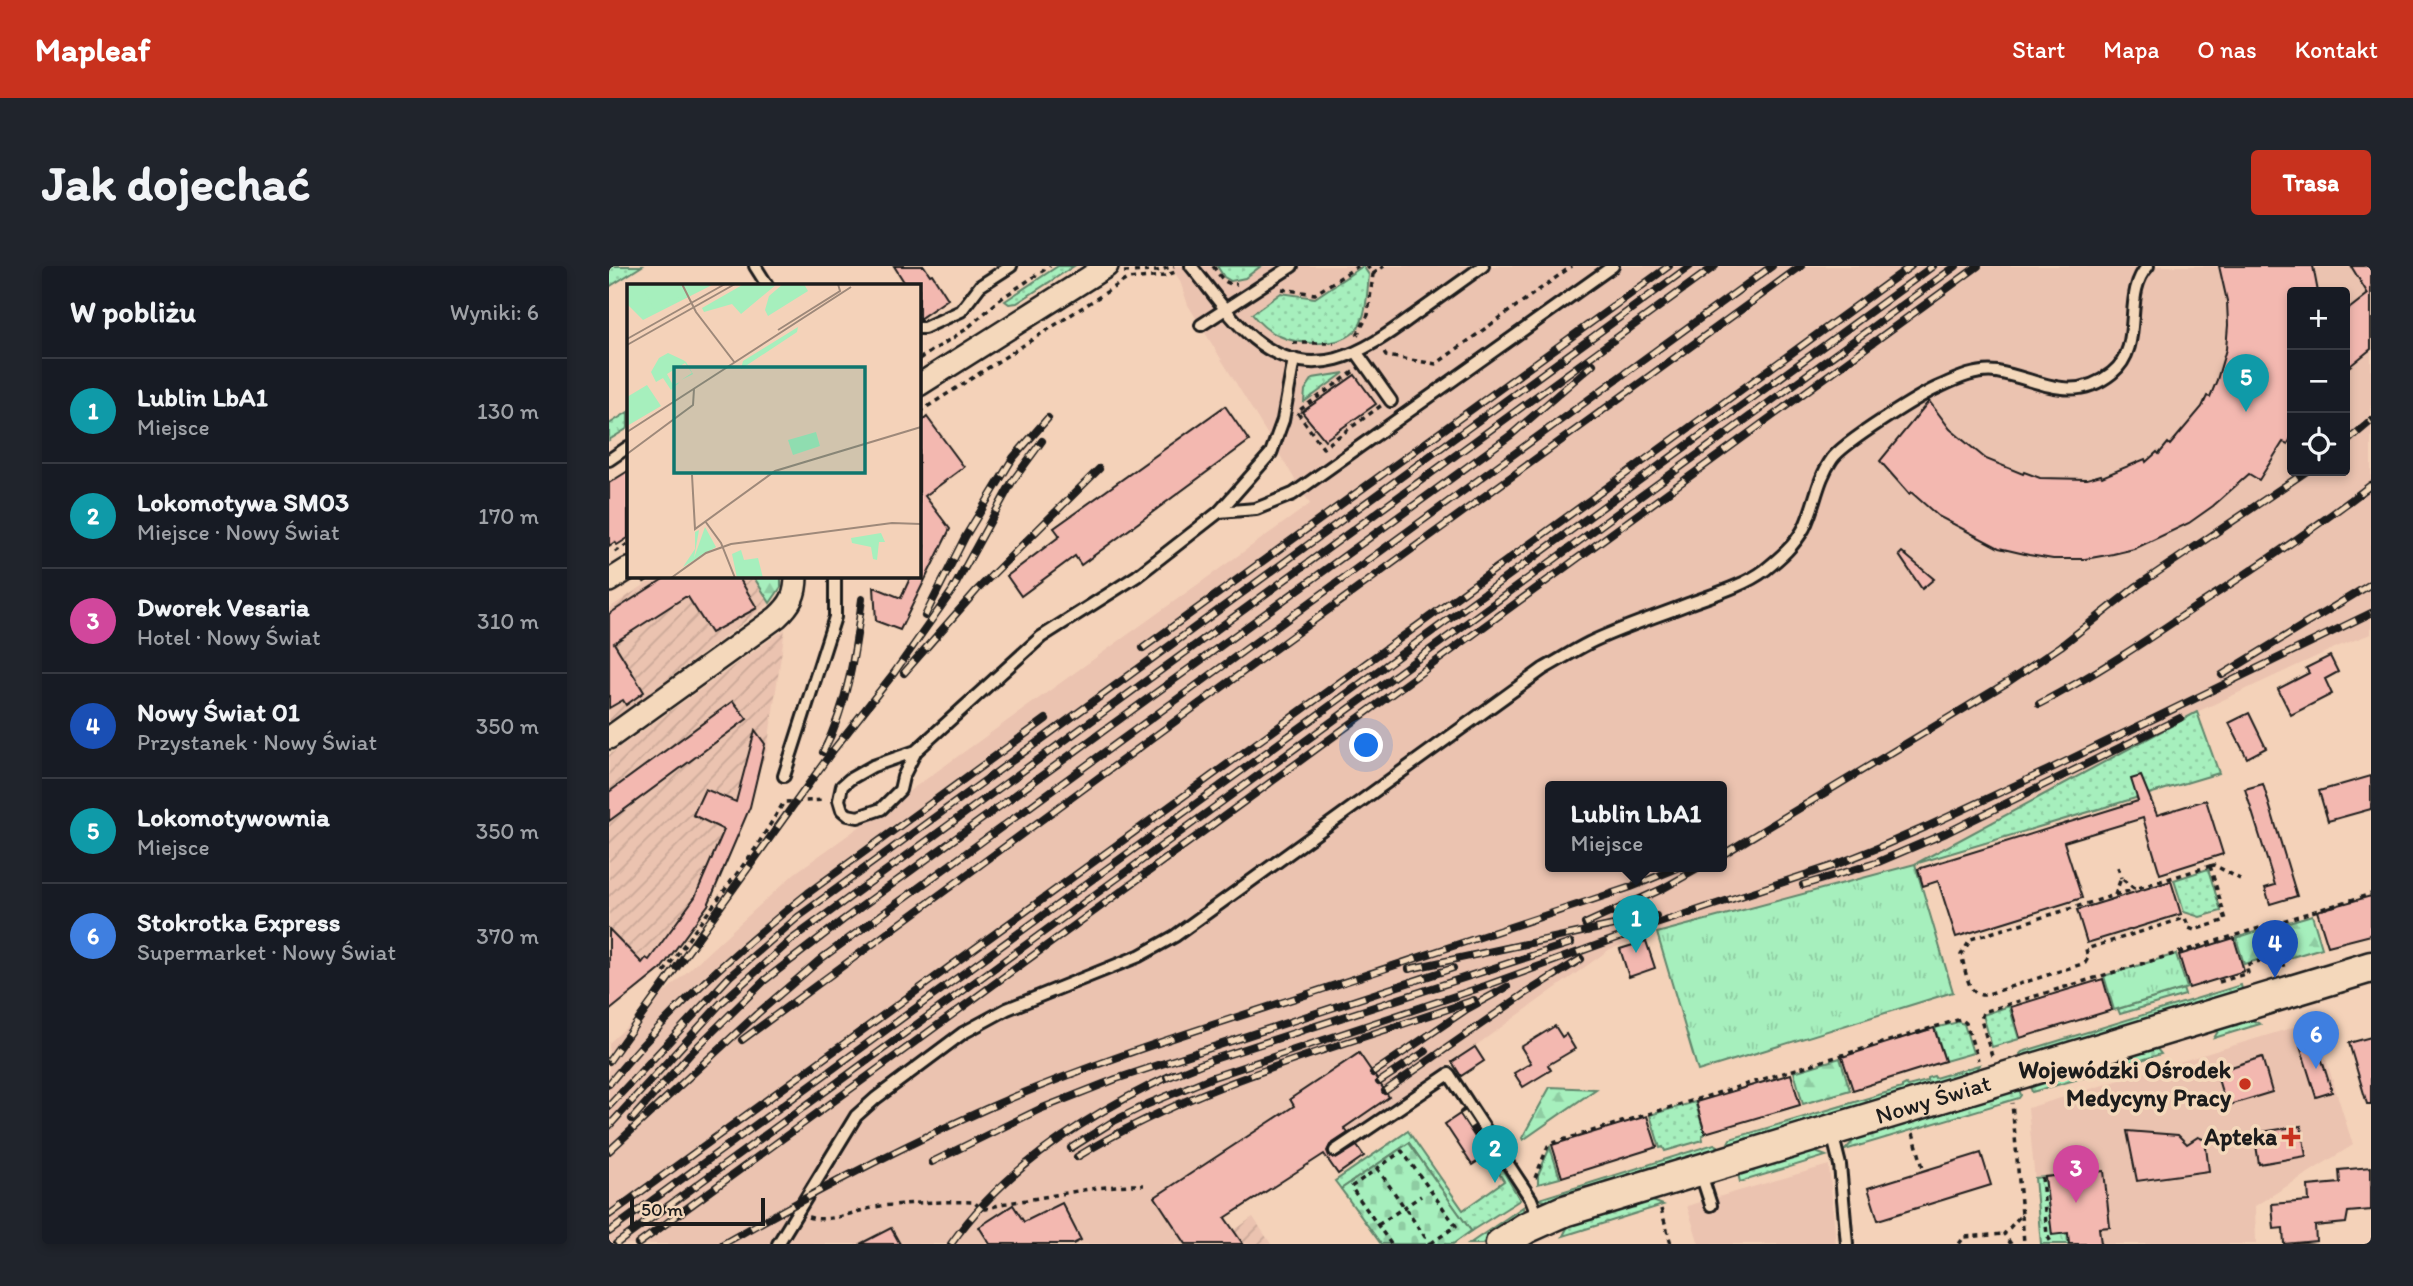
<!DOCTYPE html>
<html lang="pl">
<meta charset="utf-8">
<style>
:root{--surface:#171b24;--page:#20242c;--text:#f1f3f6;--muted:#9ea1a6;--line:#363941;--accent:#c8321e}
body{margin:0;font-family:Itim,sans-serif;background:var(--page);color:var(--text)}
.controls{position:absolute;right:21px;top:21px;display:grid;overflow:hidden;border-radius:7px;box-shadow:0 4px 10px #0003}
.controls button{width:63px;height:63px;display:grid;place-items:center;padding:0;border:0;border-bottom:2px solid var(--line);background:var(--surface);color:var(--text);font:35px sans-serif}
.scale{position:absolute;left:21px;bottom:18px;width:135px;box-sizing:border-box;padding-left:7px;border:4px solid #1c1c1c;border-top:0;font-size:19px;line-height:24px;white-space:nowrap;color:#1c1c1c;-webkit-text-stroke:5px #f4d8bb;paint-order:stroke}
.you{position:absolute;left:758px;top:480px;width:24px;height:24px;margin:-18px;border:5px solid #fff;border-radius:50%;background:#1a73e8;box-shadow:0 0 0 10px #1a73e833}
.badge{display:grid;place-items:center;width:46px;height:46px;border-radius:50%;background:var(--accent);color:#fff;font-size:23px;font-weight:700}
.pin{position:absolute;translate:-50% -58px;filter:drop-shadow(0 2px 4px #0008)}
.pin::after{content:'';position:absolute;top:37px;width:24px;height:21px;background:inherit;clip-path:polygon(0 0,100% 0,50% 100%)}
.popup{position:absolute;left:936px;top:515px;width:182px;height:91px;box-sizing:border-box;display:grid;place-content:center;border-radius:7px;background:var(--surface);filter:drop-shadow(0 2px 5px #0005);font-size:23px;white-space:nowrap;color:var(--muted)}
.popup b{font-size:26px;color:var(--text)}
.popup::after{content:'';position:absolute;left:50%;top:100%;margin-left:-14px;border:14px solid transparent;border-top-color:var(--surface)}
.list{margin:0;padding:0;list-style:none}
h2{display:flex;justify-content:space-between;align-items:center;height:91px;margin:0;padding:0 28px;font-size:30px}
h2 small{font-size:23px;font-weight:400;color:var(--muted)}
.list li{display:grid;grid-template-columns:46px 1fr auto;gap:21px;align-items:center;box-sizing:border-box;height:105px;padding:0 28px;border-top:2px solid var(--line)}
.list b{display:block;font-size:26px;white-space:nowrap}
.list p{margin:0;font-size:23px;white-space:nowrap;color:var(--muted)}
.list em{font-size:23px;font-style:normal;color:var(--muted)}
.icon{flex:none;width:38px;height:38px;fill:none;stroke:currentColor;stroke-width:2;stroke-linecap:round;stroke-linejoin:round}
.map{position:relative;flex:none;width:1762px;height:978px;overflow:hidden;border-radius:7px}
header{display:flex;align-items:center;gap:42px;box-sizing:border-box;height:98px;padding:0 35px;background:var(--accent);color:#fff}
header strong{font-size:33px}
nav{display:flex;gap:38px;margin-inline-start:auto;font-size:24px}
.intro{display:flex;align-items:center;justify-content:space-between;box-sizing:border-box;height:168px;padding:0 42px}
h1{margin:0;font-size:49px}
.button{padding:18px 32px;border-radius:7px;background:var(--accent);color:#fff;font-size:24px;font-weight:700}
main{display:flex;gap:42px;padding:0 42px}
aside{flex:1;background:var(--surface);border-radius:7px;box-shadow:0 4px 10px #0003}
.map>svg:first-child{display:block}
.built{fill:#ebc3b0;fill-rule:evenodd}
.industrial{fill:url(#industrial-furrows)}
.grass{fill:url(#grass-dots);stroke:#61866c;stroke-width:2}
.forest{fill:url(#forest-firs);stroke:#61866c;stroke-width:2}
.cemetery{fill:url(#cemetery-stones);stroke:#61866c;stroke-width:2}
.park{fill:url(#park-tufts);stroke:#61866c;stroke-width:2}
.building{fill:#f3b8b0;stroke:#1c1c1c;stroke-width:2}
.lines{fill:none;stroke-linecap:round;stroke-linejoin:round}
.lane-casing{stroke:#1c1c1c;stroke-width:16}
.street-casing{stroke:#1c1c1c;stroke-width:26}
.secondary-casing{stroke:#1c1c1c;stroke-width:35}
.path{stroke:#1c1c1c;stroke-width:3.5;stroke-dasharray:5 5;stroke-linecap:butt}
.lane{stroke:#f4d8bb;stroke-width:10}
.street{stroke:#f4d8bb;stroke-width:21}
.secondary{stroke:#f4d8bb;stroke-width:30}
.rail-casing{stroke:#1c1c1c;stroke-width:8}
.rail{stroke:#f4d8bb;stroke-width:5;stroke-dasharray:16;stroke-linecap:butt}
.poi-dot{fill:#c8321e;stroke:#f4d8bb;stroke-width:2.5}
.labels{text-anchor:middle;stroke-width:7;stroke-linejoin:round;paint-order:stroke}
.poi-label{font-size:24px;font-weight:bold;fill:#1c1c1c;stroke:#f4d8bb;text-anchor:end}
.street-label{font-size:24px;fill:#1c1c1c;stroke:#f4d8bb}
.inset-road{fill:none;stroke:#9e897a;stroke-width:2}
.view{fill:#0f766e;fill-opacity:0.15;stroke:#0f766e;stroke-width:3.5}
.inset-edge{fill:none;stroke:#1c1c1c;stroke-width:3.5}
</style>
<header>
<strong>Mapleaf</strong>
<nav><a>Start</a><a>Mapa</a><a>O nas</a><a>Kontakt</a></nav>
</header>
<div class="intro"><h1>Jak dojechać</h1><a class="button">Trasa</a></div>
<main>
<aside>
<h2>W pobliżu<small>Wyniki: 6</small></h2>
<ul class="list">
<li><span class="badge" style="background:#0f9aa8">1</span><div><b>Lublin LbA1</b><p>Miejsce</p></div><em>130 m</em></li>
<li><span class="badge" style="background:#0f9aa8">2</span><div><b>Lokomotywa SM03</b><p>Miejsce · Nowy Świat</p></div><em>170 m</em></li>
<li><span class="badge" style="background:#d1479c">3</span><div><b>Dworek Vesaria</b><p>Hotel · Nowy Świat</p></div><em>310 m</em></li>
<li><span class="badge" style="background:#1a4fb4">4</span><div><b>Nowy Świat 01</b><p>Przystanek · Nowy Świat</p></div><em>350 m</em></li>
<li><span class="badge" style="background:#0f9aa8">5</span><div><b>Lokomotywownia</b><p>Miejsce</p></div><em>350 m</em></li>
<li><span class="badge" style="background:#3f7fe0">6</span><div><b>Stokrotka Express</b><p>Supermarket · Nowy Świat</p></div><em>370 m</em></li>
</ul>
</aside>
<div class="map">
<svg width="1762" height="978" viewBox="0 0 1762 978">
<defs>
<pattern id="industrial-furrows" width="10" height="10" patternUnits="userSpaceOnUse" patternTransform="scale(1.75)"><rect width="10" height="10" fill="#ebc3b0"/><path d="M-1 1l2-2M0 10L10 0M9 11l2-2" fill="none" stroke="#c9a797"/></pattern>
<pattern id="grass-dots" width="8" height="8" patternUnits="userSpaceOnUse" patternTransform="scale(1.75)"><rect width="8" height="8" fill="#a6efbd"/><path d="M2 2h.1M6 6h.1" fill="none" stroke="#8ecca2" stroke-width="1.8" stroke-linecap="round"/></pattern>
<pattern id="forest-firs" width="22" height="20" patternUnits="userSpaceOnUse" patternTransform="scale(1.75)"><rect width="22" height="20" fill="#a6efbd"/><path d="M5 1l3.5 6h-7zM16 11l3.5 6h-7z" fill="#8ecca2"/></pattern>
<pattern id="cemetery-stones" width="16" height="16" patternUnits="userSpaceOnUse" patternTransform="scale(1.75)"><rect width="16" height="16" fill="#a6efbd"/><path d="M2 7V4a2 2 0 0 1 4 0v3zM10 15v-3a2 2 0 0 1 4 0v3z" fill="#8ecca2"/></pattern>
<pattern id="park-tufts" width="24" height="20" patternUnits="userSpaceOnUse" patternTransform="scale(1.75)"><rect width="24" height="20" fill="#a6efbd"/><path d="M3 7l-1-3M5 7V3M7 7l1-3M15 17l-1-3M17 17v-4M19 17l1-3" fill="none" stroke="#8ecca2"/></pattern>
</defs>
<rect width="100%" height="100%" fill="#f4d2b9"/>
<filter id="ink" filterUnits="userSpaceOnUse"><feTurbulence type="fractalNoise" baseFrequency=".0143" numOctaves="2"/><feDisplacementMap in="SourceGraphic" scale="14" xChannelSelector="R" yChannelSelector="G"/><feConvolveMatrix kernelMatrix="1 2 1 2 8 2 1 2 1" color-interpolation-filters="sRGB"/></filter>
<g filter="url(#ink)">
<g class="built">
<path d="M 562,0 L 1762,0 L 1762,368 L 1730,380 L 1588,446 L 1306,598 L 1048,667 L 1001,683 L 716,888 L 576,978 L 0,978 L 0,777 L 186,607 L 701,238 L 579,39 L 571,15 ZM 1683,26 L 1736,26 L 1736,205 L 1683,205 ZM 941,521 L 1113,521 L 1113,601 L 941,601 Z"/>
<polygon points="1705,755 1744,879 1646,940 1647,978 1432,978 1419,842"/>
<polygon points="1220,899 1227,978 1090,978 1078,940"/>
</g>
<g class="industrial">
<polygon points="49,310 144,310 161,337 0,457 0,342"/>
<polygon points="176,363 158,485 98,624 26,720 0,741 0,489"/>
<polygon points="644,951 662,978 606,978"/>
</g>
<g class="grass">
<polygon points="0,0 33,0 0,21"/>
<polygon points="449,0 465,0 408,37 400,38 396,35"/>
<polygon points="608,0 652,0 636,12 622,15 615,11"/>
<path d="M 754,0 L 760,9 C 758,26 758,48 749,62 C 733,83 689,79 668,69 C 657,64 650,57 643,48 L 672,27 L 706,32 Z"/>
<polygon points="735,107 695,136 696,124 704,112"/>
<polygon points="19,146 19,162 0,174 0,158"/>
<polygon points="1588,446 1610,507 1306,598"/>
<polygon points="1599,603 1612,645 1591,651 1575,646 1565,614"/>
<polygon points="1632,719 1634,727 1413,794 1411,788 1413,786"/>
<polygon points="1574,723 1576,729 1511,748 1509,743"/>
<polygon points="1400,740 1410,773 1383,781 1374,749"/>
<polygon points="1641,753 1651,758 1605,772 1611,762"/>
<polygon points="1349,756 1355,758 1364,787 1336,795 1326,762"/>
<polygon points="1544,782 1548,783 1552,788 1486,808 1486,803 1491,798"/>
<polygon points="1370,799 1365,807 1121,883 1119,877 1121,873 1293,822 1293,820 1297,818 1299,820 1318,815 1318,812 1325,810 1326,812"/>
<polygon points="1462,807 1473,812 1423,826 1421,820"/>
<polygon points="1410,823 1412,829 1410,832 1236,884 1246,873"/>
<polygon points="1086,836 1096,868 1093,869 1094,874 1056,885 1054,881 1051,882 1041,849"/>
<polygon points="799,865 854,944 895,915 889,906 893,903 911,934 862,965 800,877 732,923 726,915"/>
<polygon points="1105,878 1109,880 1110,886 940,937 930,933"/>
<polygon points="941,881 951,912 929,918 929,909"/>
<polygon points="1204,885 1217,890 1131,916 1129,908"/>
<polygon points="1041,934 1054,939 954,970 958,962 965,957"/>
<polygon points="914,941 915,948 873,978 860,978"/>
</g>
<g class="forest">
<polygon points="144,310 172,310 172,321 161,337"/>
<polygon points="1703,649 1713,682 1676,693 1666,660"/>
<polygon points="1658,662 1666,689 1635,698 1627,672"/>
<polygon points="1231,792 1241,824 1194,838 1185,806"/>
<polygon points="941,821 987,823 914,874 913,872"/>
</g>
<polygon class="cemetery" points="800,877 862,965 844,978 772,978 732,923"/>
<g class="park">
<polygon points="1306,598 1344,726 1089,805 1048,667"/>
<polygon points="1567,688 1578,722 1505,744 1495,710"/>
<polygon points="1436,911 1443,968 1459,967 1460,978 1432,978 1426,912"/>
</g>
<g class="building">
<polygon points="285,0 315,0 321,9 323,8 339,33 310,53 310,19 297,19"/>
<polygon points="1610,0 1704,0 1709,26 1683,26 1683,170 1679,178 1674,176 1650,214 1640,208 1604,240 1580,257 1525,283 1504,288 1476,293 1444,293 1420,289 1390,282 1329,250 1302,226 1300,228 1271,195 1320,135 1341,163 1360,179 1377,193 1414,208 1415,206 1431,212 1478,213 1492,209 1493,211 1536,193 1537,196 1548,186 1550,188 1559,177 1561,179 1593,141 1598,130 1601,131 1608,114 1617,83 1619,59 1618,35"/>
<polygon points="1742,0 1762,0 1762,83 1736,104 1736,46 1759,28"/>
<polygon points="746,109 767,138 716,174 693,146"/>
<polygon points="616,140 640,175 472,299 466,290 412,330 398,310 451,270 445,262"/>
<polygon points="318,151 355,201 316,230 341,263 291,364 267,355 265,321 292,332 302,310 310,310 310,294 316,281 310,273 310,158"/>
<polygon points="19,205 19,272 8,279 6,276 0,280 0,217"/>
<polygon points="1293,286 1325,313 1313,323 1290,289"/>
<polygon points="59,310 129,310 148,342 102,367 79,331 76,331 5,377 35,426 17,439 14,434 0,442 0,348"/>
<polygon points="1721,390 1729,406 1716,413 1723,428 1682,449 1669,423 1700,407 1697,402"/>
<polygon points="124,435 138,453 0,555 0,526"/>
<polygon points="1640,447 1657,482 1638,492 1620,457"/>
<polygon points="146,464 156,478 141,541 99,639 52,703 0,745 0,663 33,697 37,692 40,694 86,631 115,564 84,549 96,523 127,536"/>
<polygon points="1532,510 1548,549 1597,534 1614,588 1551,608 1534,552 1455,576 1473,632 1347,671 1329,615 1314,620 1309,603 1529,535 1522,513"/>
<polygon points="1762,510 1762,543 1719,555 1710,525"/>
<polygon points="1654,518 1688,630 1661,638 1656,622 1666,619 1636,523"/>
<polygon points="1562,615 1572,648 1478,677 1468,644"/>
<polygon points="1762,630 1762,669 1719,680 1708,645"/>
<polygon points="1625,672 1635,705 1580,722 1570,689"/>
<polygon points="1037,675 1046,702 1020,711 1011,683"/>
<polygon points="1494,713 1503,744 1411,772 1402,741"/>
<polygon points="946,760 953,771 957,768 966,783 939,799 942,804 914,821 905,807 922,797 912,781"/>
<polygon points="1325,762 1336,795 1244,824 1233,791"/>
<polygon points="1762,771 1762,838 1758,838 1740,777"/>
<polygon points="1707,775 1723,826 1707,831 1691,780"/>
<polygon points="866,781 875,795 852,810 843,796"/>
<polygon points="750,787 780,831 735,862 739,867 721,879 718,885 720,890 727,893 748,880 755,890 729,908 715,888 616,952 634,978 577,978 546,931 685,840 681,833"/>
<polygon points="1653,791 1663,826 1617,840 1607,806"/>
<polygon points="1182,808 1191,839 1096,867 1087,836"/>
<polygon points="851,848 879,889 863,899 836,858"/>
<polygon points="1038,850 1048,881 953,911 943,879"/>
<polygon points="1692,860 1697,890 1650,898 1645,867"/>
<polygon points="1518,865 1569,869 1578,878 1589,871 1596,874 1600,905 1528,915"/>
<polygon points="1372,887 1382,919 1269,954 1259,922"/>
<polygon points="1762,901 1762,944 1739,946 1737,957 1706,960 1707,975 1675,978 1674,962 1665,963 1663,938 1700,935 1699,920 1731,917 1730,904"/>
<polygon points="1495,905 1501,961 1490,962 1492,978 1460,978 1459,967 1443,969 1436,911"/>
<polygon points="453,937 472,974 464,978 381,978 370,961 404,939 415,956"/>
<polygon points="282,962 291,978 251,978"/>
</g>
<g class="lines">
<defs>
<g id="lane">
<polyline points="146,0 158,19"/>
<path d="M 582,0 C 602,24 621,53 645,73 C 703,120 754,87 804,50 C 827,34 850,17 874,0"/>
<polyline points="592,59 683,0"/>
<polyline points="310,62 315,62 352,45 371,20 402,0"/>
<polyline points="748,87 782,135"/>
<polyline points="0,194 19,181"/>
<polyline points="610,246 647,243 684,228 1004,0"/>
<polyline points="307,485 294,511 291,524 272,543 249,551 239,549 233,544 230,534 233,520 241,513 264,500 307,485 432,371 528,310 610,246 662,187 674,154 685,93"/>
<polyline points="175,510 226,351 226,310"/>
<polyline points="1223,867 1231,899 1238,978"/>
<polyline points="726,885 840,808 922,933 930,953"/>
<polyline points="1091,905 1102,939"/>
<path d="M 169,978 L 247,850 L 267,832 L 354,767 L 398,743 L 530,690 L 566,670 L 934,403 C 949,395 964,385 980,377 C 1011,362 1046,351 1079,338 C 1103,329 1135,320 1156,304 C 1171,292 1186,279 1195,262 C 1206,240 1208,214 1223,193 C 1234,177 1312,128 1332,120 C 1349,112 1369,103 1388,106 C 1430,113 1463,139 1503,107 C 1537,80 1512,28 1539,0"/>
</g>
<g id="street">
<polyline points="310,119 498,0"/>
<polyline points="0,315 19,303"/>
<path d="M 0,472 L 168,351 C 182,338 187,329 187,310"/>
</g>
<g id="secondary">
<path id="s1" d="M 892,978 L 917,962 L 955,945 L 1762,701"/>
</g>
</defs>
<use href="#lane" class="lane-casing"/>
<use href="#street" class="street-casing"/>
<use href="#secondary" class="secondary-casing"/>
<g class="path">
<path d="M 604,0 C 611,10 615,19 628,18"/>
<polyline points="515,6 548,5 565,0"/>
<polyline points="764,8 775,0"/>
<polyline points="673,23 706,28 749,0"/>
<polyline points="748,69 759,49 764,8 758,0"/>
<polyline points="684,77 725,77"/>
<polyline points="775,87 777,90 827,98 963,0"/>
<polyline points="310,93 356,64 393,32 441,0"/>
<polygon points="751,101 777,136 714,182 688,146"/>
<polyline points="310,146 518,13 555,10 569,5"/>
<polyline points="6,286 19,278"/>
<polyline points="34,316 43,310"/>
<path d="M 1601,600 L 1617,654 L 1585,664 L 1580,662 L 1576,652 L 1477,683 L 1479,692 L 1476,697 L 1376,729 C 1358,731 1357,703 1352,689 L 1362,673 L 1506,629 L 1512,612 L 1526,623 Z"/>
<polyline points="1601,600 1605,599 1631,613"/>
<polyline points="1509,601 1512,612"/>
<polyline points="1506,629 1526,623"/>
<polyline points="1661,658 1675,702"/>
<polyline points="55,706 146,583 175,536 216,534"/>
<polyline points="1610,716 1639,707 1637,699 1671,689"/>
<polyline points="1383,790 1372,754 1374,746 1762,628"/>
<polyline points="1304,867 1315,905"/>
<polyline points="768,902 821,978"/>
<polyline points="1433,911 1438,969 1443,978"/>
<polyline points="926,912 939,880 944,877 1352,753 1357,757 1369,794"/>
<polyline points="1052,943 1062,978"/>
<polyline points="1413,949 1415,978"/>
<path d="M 199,951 C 223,958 249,943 273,940 C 303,937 335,935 365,936 L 372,943 C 381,944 388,938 398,937 C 443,931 489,918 535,919"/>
<polyline points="769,959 812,930"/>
<polyline points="782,978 742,921 793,885 847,960 821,978"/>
<polyline points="1350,978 1355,971 1395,968"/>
<polyline points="1402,978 1395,968 1413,948 1403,837"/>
</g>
<use href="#lane" class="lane"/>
<use href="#street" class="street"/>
<use href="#secondary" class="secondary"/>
<defs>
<g id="rail">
<polyline points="1736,177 1762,155"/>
<polyline points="316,350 356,271 404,192 439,152"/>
<polyline points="534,382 1060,0"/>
<polyline points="295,407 368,324 490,203"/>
<polyline points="1613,409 1762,318"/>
<path d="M 1430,438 C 1484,410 1535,376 1585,342 C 1645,303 1705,263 1762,219"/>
<path d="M 214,486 C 239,438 246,387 253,333"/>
<polyline points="1113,589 1399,416 1452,380 1528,320 1698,205"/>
<polyline points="1194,619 1267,597 1337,567 1571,452"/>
<polyline points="976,658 1053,623 1092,601"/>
<polyline points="800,703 1047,650"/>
<polyline points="133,774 583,443 1192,0"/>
<polyline points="0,795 222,487 285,407 343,325 403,216 433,175"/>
<polyline points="764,807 858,743 898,721"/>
<polyline points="557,812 602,794 962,677"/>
<polyline points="770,816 817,785"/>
<path d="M 0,818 C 58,746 127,685 199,627 L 437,453"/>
<polyline points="776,825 914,729 972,693"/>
<polyline points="0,840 121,710 189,651 1081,0"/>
<polyline points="854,847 876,881"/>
<polyline points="23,853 81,788 156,714 234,654 902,169 984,98"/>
<polyline points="0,860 112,737 182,674 1106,0"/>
<polyline points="462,882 505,855 539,838 604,811 876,720 1041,660 1226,599 1271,581 1317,561 1439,504 1762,347"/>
<polyline points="0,885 148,748 213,692 1163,0"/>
<path d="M 468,891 C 589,816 732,781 865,734"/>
<polyline points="323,896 431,843 507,813 844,702"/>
<polyline points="0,949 1302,0"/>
<polyline points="0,966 1324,0"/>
<polyline points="7,978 1347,0"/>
<polyline points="29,978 1369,0"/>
<path d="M 114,978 C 200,929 287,883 377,843 C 478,798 585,765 690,731 C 801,695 911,657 1022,621 L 1071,601"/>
<path d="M 342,978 C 396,901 481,847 565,808"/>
</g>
</defs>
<use href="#rail" class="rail-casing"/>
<use href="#rail" class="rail"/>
</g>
</g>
<g class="poi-dot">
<circle cx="1636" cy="818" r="7"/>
<path d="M1678.5 860.5h7v7h7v7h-7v7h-7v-7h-7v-7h7z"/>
</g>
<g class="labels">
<g class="poi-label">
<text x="1622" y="812">Wojewódzki Ośrodek<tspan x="1622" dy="28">Medycyny Pracy</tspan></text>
<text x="1668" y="879">Apteka</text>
</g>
<g class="street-label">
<text dy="8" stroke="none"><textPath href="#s1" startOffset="457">Nowy Świat</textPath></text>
</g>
</g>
<g transform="translate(18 18)">
<rect width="294" height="294" fill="#f4d2b9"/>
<path d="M 117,0 L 150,0 L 114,30 L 105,20 L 77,28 L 75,24 ZM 156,0 L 177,0 L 181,7 L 141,32 L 138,26 L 142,12 ZM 171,43 L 170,48 L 114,85 L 116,77 ZM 41,69 L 56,76 L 59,78 L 66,90 L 54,96 L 65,89 L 58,79 L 40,90 L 46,101 L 53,98 L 44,106 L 36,94 L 29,98 L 24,88 L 32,74 ZM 78,243 L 89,263 L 56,283 L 68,265 L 68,248 L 72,246 L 67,274 ZM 114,266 L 117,276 L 131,274 L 136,294 L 110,294 L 105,270 Z" fill="#a6efbd"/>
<path d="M 254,249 L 258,258 L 252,258 L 250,276 L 246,275 L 244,263 L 225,259 L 224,254 Z" fill="#a6efbd"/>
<path d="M 0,0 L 87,0 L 16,36 L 0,20 ZM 20,101 L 34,122 L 0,142 L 0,113 ZM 189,148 L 193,162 L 166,171 L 161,156 Z" fill="#a6efbd"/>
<path d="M 24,0 L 50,0 L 56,11 L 27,25 L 16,4 Z" fill="#a6efbd"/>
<path class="inset-road" d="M 55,0 L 69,28 L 108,79M 151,46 L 213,7 L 211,0M 0,55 L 98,0M 0,61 L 108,0M 0,148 L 224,3M 0,170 L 66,121 L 67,105M 65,191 L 68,245 L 148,187 L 294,143M 78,237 L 94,259 L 108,294M 44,294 L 79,269 L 104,260 L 265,239 L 294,240"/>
<path class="view" d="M 47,83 L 238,83 L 238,189 L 47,189 Z"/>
<rect width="294" height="294" class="inset-edge"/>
</g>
</svg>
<div class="controls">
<button>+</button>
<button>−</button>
<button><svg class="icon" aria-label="locate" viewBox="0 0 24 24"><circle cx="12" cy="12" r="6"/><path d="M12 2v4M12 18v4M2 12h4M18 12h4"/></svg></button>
</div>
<div class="scale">50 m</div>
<div class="you"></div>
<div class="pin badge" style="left:1027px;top:687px;background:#0f9aa8">1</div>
<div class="popup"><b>Lublin LbA1</b>Miejsce</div>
<div class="pin badge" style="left:886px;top:917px;background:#0f9aa8">2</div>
<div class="pin badge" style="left:1467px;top:937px;background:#d1479c">3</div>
<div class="pin badge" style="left:1666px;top:712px;background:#1a4fb4">4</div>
<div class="pin badge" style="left:1637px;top:146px;background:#0f9aa8">5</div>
<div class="pin badge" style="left:1707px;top:803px;background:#3f7fe0">6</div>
</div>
</main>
